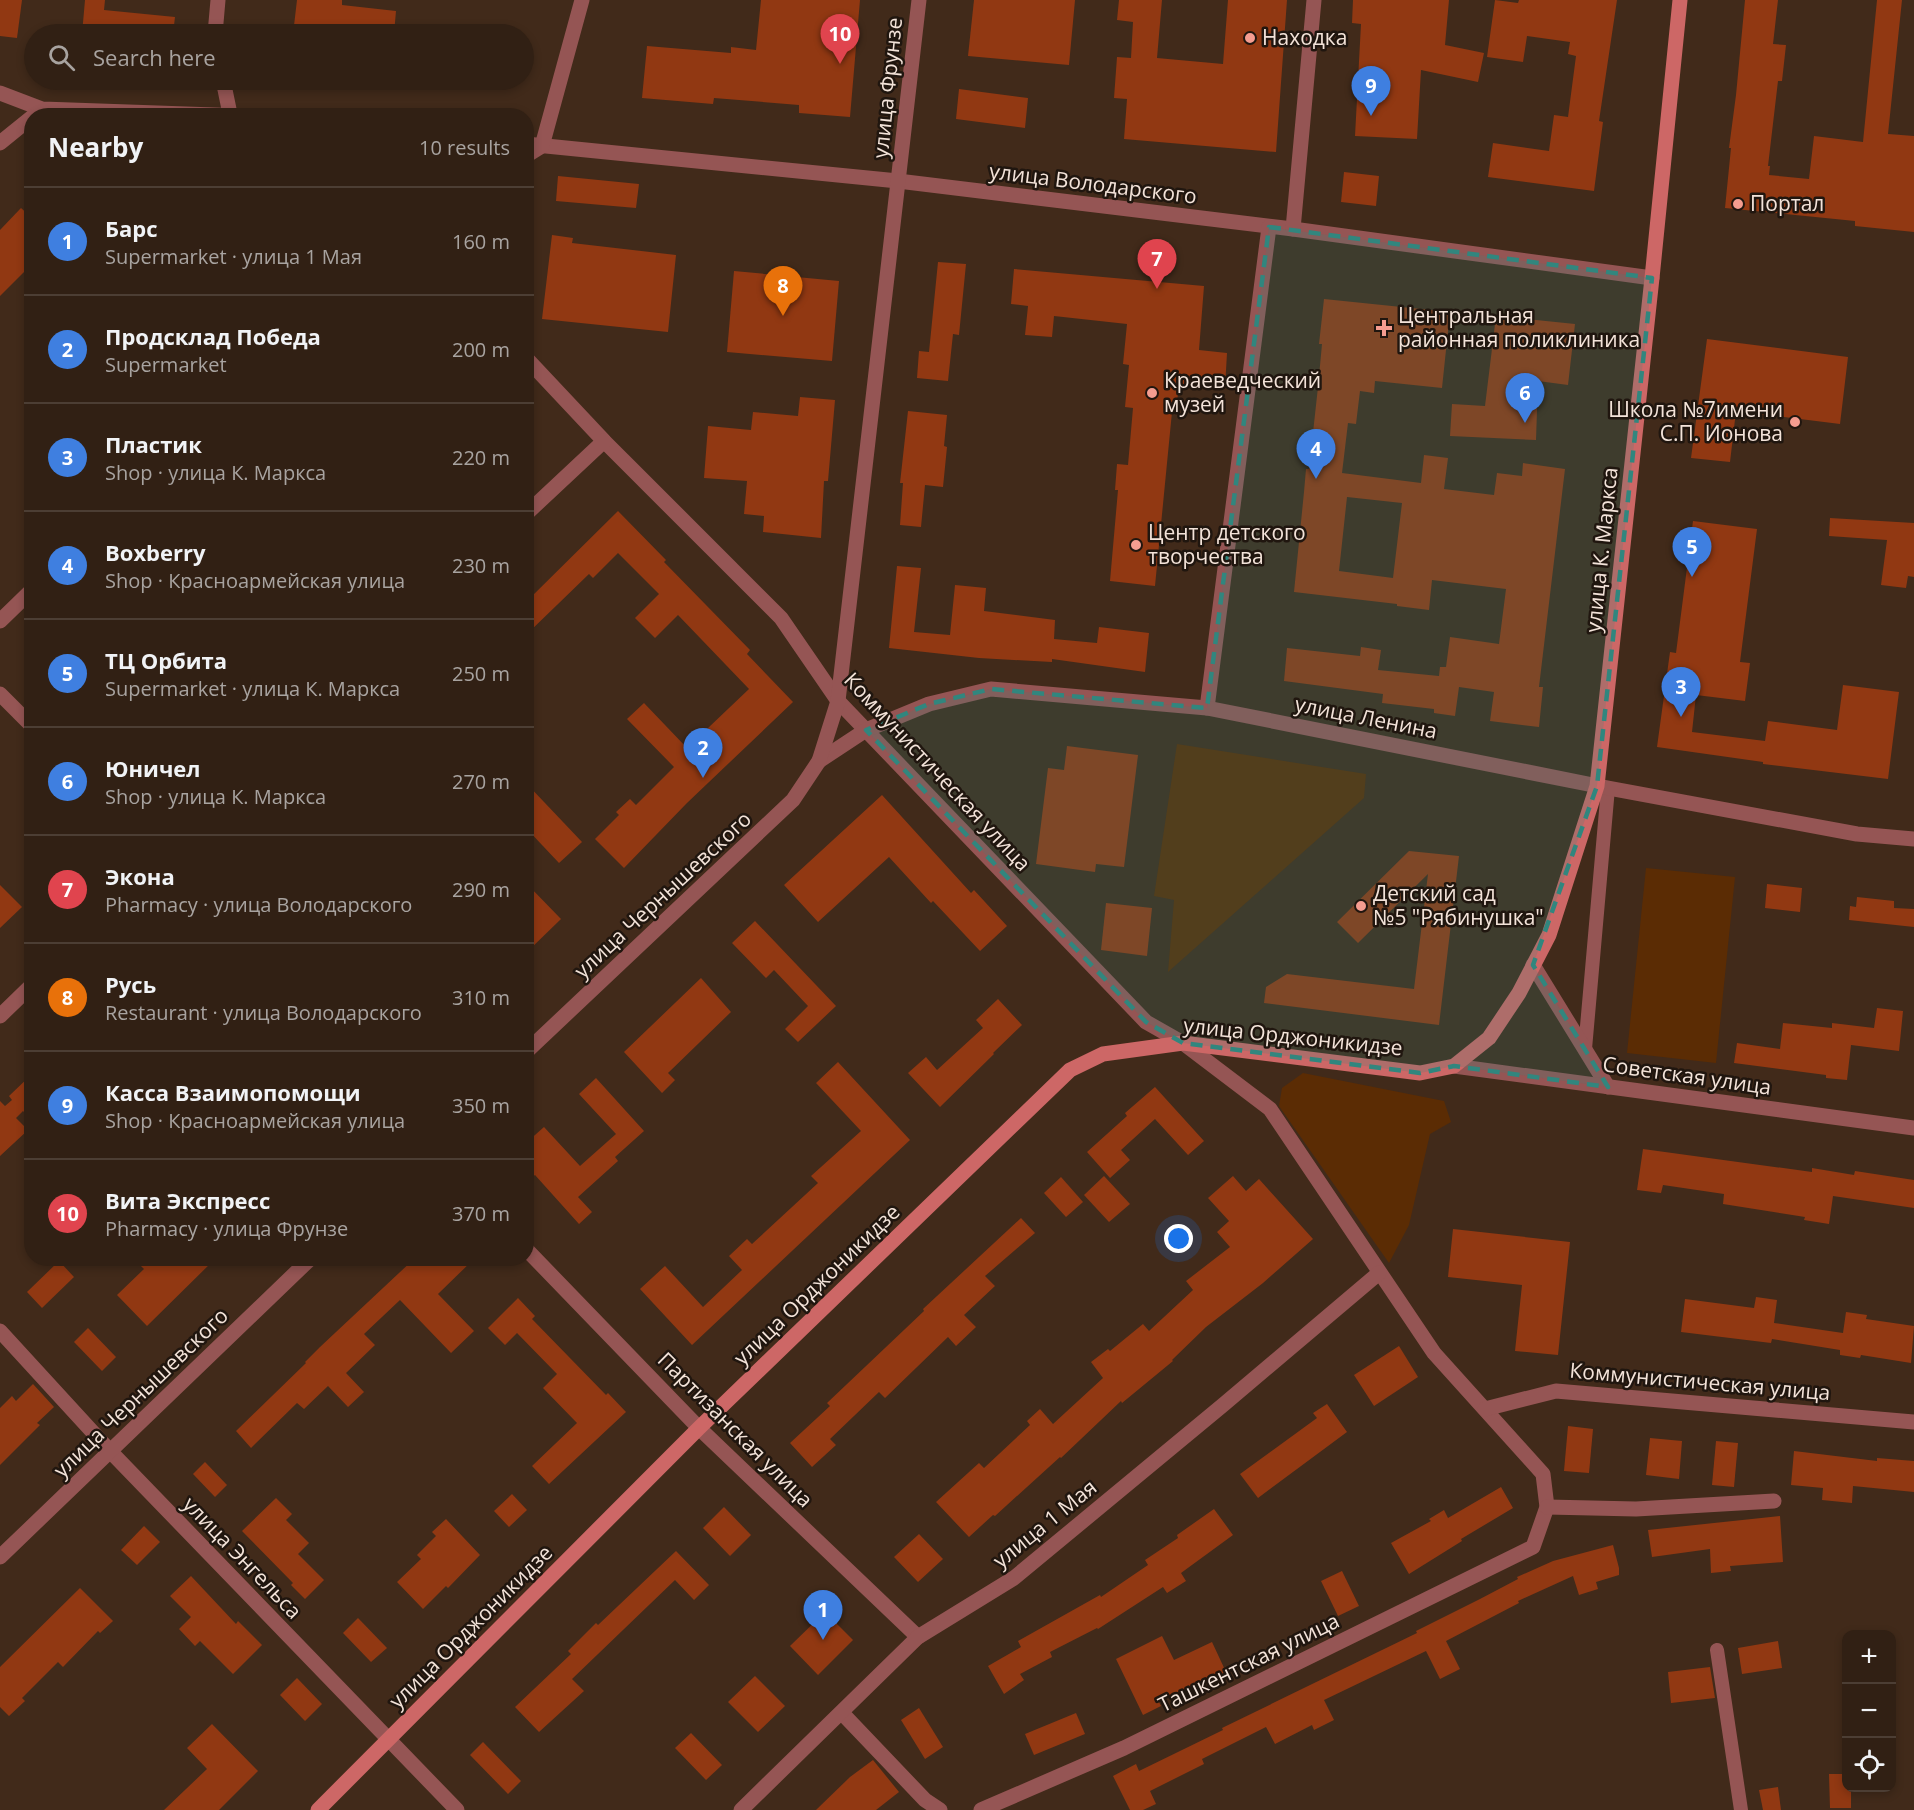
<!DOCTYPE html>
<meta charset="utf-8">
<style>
:root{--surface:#312014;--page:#3d2d22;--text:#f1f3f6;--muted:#a8a3a0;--line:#4c3e34;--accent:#2563eb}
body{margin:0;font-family:"Open Sans",sans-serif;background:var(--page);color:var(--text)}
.controls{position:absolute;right:18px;bottom:18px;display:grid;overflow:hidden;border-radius:12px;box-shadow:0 3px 9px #0003}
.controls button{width:54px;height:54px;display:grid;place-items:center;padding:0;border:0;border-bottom:2px solid var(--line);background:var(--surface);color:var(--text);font:30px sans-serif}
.you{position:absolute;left:1179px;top:1239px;width:21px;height:21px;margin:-15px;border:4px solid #fff;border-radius:50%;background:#1a73e8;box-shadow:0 0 0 9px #1a73e833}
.badge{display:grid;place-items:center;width:39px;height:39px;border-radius:50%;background:var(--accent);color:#fff;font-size:20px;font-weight:700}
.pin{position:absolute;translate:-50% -50px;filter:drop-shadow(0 2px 3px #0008)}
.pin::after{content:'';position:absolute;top:32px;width:21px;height:18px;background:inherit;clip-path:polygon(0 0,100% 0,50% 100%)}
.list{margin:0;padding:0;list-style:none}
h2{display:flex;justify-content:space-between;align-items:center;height:78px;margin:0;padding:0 24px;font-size:26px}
h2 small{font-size:20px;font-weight:400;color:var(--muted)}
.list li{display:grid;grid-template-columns:39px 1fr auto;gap:18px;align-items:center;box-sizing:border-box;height:108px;padding:0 24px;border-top:2px solid var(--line)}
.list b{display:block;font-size:22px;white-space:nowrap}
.list p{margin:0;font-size:20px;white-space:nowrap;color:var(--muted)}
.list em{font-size:20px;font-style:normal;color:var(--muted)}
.icon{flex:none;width:33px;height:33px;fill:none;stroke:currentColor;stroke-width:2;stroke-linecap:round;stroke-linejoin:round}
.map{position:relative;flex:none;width:1914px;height:1810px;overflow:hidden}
.search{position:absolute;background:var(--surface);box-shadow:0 3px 9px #0003;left:24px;top:24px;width:510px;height:66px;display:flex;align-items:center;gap:15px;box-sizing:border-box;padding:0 21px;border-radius:33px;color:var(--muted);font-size:22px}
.panel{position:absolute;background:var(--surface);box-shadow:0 3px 9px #0003;left:24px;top:108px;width:510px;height:1158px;border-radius:24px}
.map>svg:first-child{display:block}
.green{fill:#5b2c04}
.building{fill:#913812;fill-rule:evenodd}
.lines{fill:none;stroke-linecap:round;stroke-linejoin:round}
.service{stroke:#955554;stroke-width:14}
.minor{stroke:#955554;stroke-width:15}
.tertiary{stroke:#955554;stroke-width:15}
.secondary{stroke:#cd6766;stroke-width:15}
.marked{fill:#31867e;fill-opacity:0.2;stroke:#31867e;stroke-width:4.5;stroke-dasharray:12 8;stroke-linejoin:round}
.poi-dot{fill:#f59d90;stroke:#20160f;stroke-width:2}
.labels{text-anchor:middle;stroke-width:5;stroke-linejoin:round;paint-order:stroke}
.poi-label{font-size:21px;fill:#f3e3d9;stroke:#20160f;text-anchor:start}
.street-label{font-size:21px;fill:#f3e3d9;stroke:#20160f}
</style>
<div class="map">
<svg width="1914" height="1810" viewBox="0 0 1914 1810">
<rect width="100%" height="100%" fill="#412a1a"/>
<g class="green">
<polygon points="1177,744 1366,774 1364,798 1168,972 1174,900 1154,896"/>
<polygon points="1646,868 1735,877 1716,1063 1627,1053"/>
<polygon points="1303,1073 1444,1101 1451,1122 1430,1134 1409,1225 1389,1263 1279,1106 1282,1088"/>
</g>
<g class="building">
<polygon points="0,0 22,0 17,38 0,36"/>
<polygon points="85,0 105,0 104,10 175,17 173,34 82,34"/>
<polygon points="297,0 342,0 342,5 396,11 394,34 293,34"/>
<polygon points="761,0 860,0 850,117 799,113 799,105 714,98 713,104 642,98 647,46 731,53 731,47 756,50"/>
<polygon points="974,0 1075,0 1069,65 968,56"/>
<polygon points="1119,0 1162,0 1157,58 1223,64 1228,0 1287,0 1276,152 1124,139 1127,99 1114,98 1117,57 1131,58 1133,22 1117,20"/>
<polygon points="1353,0 1449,0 1445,45 1484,53 1478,82 1421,70 1417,139 1355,136 1361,24 1352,23"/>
<polygon points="1495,0 1518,3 1519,0 1617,0 1599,121 1603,122 1594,191 1488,177 1493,143 1549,151 1554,115 1568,117 1576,56 1568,54 1570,42 1527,36 1523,62 1487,57"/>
<polygon points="1745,0 1778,0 1773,44 1786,45 1782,81 1778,81 1768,166 1770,166 1769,175 1809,179 1814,136 1863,142 1877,0 1902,0 1888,134 1914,136 1914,232 1855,226 1855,221 1725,208 1731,148 1729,148 1736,95"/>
<polygon points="959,89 1028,98 1025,128 956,119"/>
<polygon points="1344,172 1379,176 1376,206 1341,202"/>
<polygon points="558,176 639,184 636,208 556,201"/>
<polygon points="21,208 32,218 32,264 0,296 0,230"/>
<polygon points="552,235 573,238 572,243 676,255 668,332 542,319"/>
<polygon points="938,262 966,264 959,335 953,334 948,381 917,378 919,351 929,352"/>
<polygon points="1014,269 1204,286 1199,350 1227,353 1225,388 1179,384 1176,412 1172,412 1155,586 1110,581 1118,490 1115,490 1117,464 1128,465 1133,408 1125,407 1129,365 1123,364 1127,324 1054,316 1052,337 1025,335 1028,306 1011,304"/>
<polygon points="734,271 839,281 832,361 727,352"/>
<path d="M 1324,299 L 1450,312 L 1442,388 L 1375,381 L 1374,393 L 1360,391 L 1356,424 L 1348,423 L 1342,473 L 1421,483 L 1424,455 L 1448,458 L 1444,489 L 1494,495 L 1497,473 L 1522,476 L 1523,463 L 1565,469 L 1539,687 L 1543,687 L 1539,727 L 1490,721 L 1494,692 L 1459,687 L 1455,716 L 1434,713 L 1434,709 L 1382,703 L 1383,694 L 1284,681 L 1287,648 L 1360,656 L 1361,647 L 1381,650 L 1378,670 L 1439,676 L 1440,667 L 1446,667 L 1450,637 L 1499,644 L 1506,589 L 1432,580 L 1429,610 L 1397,606 L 1397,604 L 1294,592 L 1304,492 L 1306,469 L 1309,469 L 1318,387 L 1322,344 L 1319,344 ZM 1347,497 L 1402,503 L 1393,578 L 1339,571 Z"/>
<polygon points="1496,316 1575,324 1568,385 1538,381 1536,440 1450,436 1452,404 1485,406"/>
<polygon points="1707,339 1848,357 1840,424 1736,411 1730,462 1691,458"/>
<polygon points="800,397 835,400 828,481 824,481 821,538 763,532 764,516 744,514 747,481 704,478 708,426 751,430 753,412 798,416"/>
<polygon points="908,411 947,415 944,446 947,447 943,487 925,485 921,527 900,525 903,483 900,483"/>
<polygon points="618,511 666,560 664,562 750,650 747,654 793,702 687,803 624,868 595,839 619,815 616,812 630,799 636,805 674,767 627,719 644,703 687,748 749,689 678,615 655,638 635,618 659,594 618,553 593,578 589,574 526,635 526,602"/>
<polygon points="1830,518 1914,523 1914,577 1908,576 1906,588 1881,585 1887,540 1829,536"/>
<polygon points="1693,521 1757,529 1740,662 1750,663 1745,701 1696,695 1692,732 1765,741 1768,721 1837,730 1843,685 1899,692 1888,779 1763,764 1763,762 1657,747 1670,652 1676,653"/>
<polygon points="897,566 921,568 914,632 950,635 955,585 986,588 984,611 1055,620 1054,639 1097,643 1099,627 1149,633 1145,672 1052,659 1052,662 979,658 889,648"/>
<polygon points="1067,746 1138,755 1124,867 1096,864 1095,872 1036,864 1048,768 1064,770"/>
<polygon points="526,783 582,842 559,863 526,828"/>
<polygon points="882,795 971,893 974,890 1007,926 980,951 933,901 931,903 889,857 818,922 784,885"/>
<polygon points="1409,851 1459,856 1439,1025 1264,1003 1266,987 1287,974 1414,989 1428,874 1358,943 1337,922"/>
<polygon points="526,883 561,919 526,953"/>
<polygon points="1767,884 1802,888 1800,912 1765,908"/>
<polygon points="0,885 22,907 0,928"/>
<polygon points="1857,897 1894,901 1894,908 1914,909 1914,927 1849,920 1850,906 1856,907"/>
<polygon points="1106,903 1152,908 1147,956 1101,950"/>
<polygon points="755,921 836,1006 798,1042 785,1029 808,1006 774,970 766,978 732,943"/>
<polygon points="701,978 731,1012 668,1073 675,1080 662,1093 624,1052"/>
<polygon points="998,999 1022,1025 993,1053 994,1054 940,1107 908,1073 926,1057 937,1070 983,1028 976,1020"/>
<polygon points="1877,1008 1903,1011 1899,1051 1851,1045 1847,1080 1826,1078 1826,1075 1734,1063 1737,1043 1780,1049 1783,1023 1832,1028 1832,1023 1874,1028"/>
<polygon points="838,1062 910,1140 692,1345 640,1289 665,1266 703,1307 742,1270 729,1256 747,1239 752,1244 818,1183 811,1176 861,1131 816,1083"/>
<polygon points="32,1074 32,1120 23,1111 16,1118 28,1130 0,1156 0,1101 5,1106 12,1100 9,1096"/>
<polygon points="596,1078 644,1131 615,1157 618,1161 578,1197 592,1212 579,1224 535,1175 526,1182 526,1143 544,1127 580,1166 616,1134 579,1094"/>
<polygon points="1155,1087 1204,1141 1188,1155 1155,1119 1121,1150 1130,1160 1110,1178 1087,1152 1127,1116 1125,1113"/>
<polygon points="1643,1149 1812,1172 1812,1168 1854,1175 1855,1171 1914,1180 1914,1208 1833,1196 1829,1224 1804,1220 1805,1217 1723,1204 1724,1194 1663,1185 1661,1193 1637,1190"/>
<polygon points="1104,1176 1130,1204 1109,1222 1084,1195"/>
<polygon points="1233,1176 1246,1191 1259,1179 1313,1239 1263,1283 1206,1327 1172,1360 1173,1361 1122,1403 1121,1401 1061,1458 1060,1457 995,1516 993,1515 969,1537 936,1502 979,1463 984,1468 1030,1425 1027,1421 1040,1409 1053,1424 1103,1378 1091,1362 1108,1349 1110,1351 1143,1324 1149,1331 1193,1290 1186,1281 1230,1247 1217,1232 1229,1221 1208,1198"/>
<polygon points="1061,1177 1083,1202 1066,1217 1044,1193"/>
<polygon points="1021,1218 1035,1233 985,1276 995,1286 964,1315 976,1327 956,1346 948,1337 885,1398 879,1392 830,1439 836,1445 812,1467 790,1443 830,1406 827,1403 924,1311 923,1309"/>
<polygon points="1453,1229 1570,1242 1558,1355 1515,1351 1522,1285 1448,1277"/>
<polygon points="133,1258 216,1258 147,1326 117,1295 144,1269"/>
<polygon points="415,1258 475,1258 438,1294 474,1331 451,1353 400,1300 364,1334 375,1345 346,1373 364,1392 348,1407 328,1386 304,1409 297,1403 251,1448 236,1431 306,1363 305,1362 320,1347"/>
<polygon points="59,1261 74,1277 42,1308 27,1292"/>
<polygon points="1756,1297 1777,1300 1774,1323 1843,1333 1846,1312 1867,1315 1866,1319 1914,1326 1911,1363 1861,1355 1860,1358 1840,1355 1840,1350 1772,1339 1771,1343 1681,1332 1685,1299 1754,1308"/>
<polygon points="518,1298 535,1316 532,1319 606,1395 608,1393 626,1412 549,1484 532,1466 577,1423 543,1388 557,1374 517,1333 505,1345 488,1328"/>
<polygon points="88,1328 116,1357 102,1371 74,1342"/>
<polygon points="1399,1346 1418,1377 1374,1406 1354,1375"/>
<polygon points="33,1384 54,1407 37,1423 40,1425 0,1465 0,1408 12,1396 16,1401"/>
<polygon points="1327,1404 1347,1432 1258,1498 1240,1474 1317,1418 1313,1413"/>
<polygon points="1568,1426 1593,1429 1589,1473 1564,1471"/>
<polygon points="1650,1438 1682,1441 1679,1479 1646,1475"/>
<polygon points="1716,1441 1738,1443 1734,1487 1712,1485"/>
<polygon points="1794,1451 1877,1461 1877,1458 1914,1461 1914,1492 1853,1486 1852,1503 1822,1500 1823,1488 1791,1485"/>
<polygon points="205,1462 227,1485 215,1497 193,1474"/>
<polygon points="1501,1487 1513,1508 1461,1539 1462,1541 1409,1574 1391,1543 1431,1521 1429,1519 1444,1510 1448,1518"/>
<polygon points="512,1494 527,1510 509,1527 494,1511"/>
<polygon points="276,1498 292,1514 286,1520 309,1543 298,1554 324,1580 305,1599 291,1585 293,1583 242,1531"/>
<polygon points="724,1507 751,1535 730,1556 703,1528"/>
<polygon points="1214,1509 1233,1535 1181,1573 1186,1581 1167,1593 1163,1587 1098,1629 1097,1628 1050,1652 1052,1657 1020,1674 1024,1680 1004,1694 988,1666 1021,1647 1018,1641 1100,1595 1101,1597 1148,1565 1145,1560 1178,1538 1177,1535"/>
<polygon points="1780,1516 1783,1562 1730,1566 1731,1571 1711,1573 1710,1549 1652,1557 1648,1530"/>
<polygon points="446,1519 480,1555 448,1588 446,1586 423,1609 397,1582 421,1559 417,1555 436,1536 432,1532"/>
<polygon points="144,1526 160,1542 137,1565 121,1550"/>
<polygon points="919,1534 943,1559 918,1582 894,1557"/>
<polygon points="1613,1545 1619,1568 1619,1575 1596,1582 1598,1589 1579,1595 1573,1576 1518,1601 1519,1603 1446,1641 1460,1669 1440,1679 1426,1651 1324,1700 1334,1720 1314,1730 1312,1725 1275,1744 1266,1727 1202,1759 1204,1764 1150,1791 1156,1804 1143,1810 1130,1810 1113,1776 1136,1764 1139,1771 1223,1730 1222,1728 1417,1633 1416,1631 1480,1599 1518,1579 1517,1577 1553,1561"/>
<polygon points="676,1551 709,1585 694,1600 675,1580 572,1679 584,1691 539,1732 515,1707 571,1654 568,1651 596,1623 598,1625"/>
<polygon points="1342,1571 1359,1606 1338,1616 1321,1581"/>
<polygon points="191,1576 236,1624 238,1621 262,1645 233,1674 200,1641 195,1646 179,1629 191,1617 170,1596"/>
<polygon points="80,1588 113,1621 100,1633 98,1631 63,1667 58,1662 22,1698 25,1701 9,1716 0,1707 0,1667"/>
<polygon points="825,1612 853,1640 818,1675 790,1646"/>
<polygon points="358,1618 387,1648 371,1662 343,1633"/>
<polygon points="1162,1636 1174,1660 1212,1642 1226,1672 1204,1683 1203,1680 1159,1702 1161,1706 1143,1715 1116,1659"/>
<polygon points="1778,1641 1782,1668 1742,1674 1738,1648"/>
<polygon points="1710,1667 1715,1698 1671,1703 1668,1672"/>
<polygon points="755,1676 785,1706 758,1732 728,1702"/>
<polygon points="297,1678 322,1704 305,1721 280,1695"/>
<polygon points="919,1708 943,1747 925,1759 901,1720"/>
<polygon points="1076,1713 1085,1734 1034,1755 1025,1734"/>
<polygon points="212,1724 258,1771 219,1810 164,1810 207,1769 187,1748"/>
<polygon points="691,1733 722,1765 706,1780 675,1748"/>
<polygon points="483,1742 521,1781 508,1794 470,1755"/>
<polygon points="873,1760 899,1792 876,1810 816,1810 850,1777"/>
<polygon points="1829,1774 1846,1774 1846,1788 1851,1788 1851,1808 1830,1808"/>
<polygon points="1778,1787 1781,1810 1763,1810 1759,1790"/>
</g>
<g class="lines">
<g class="service">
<polyline points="1585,1049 1608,788"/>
<polyline points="1717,1650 1741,1810"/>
</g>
<g class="minor">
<polyline points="215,34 218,0"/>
<polyline points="223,80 230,114"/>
<polyline points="0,93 42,109 244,116"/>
<polyline points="0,143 32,117"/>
<polyline points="526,144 898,181 1293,229 1652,278"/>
<polyline points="526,156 542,146 582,0"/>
<polyline points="1293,229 1314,0"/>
<polyline points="526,358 604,441 781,618 838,701 1146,1022 1183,1043 1270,1109 1434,1353 1543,1474 1547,1507 1533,1547 1124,1748 981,1810"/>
<polyline points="526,514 604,441"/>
<polyline points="0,621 32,590"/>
<polyline points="0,694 32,726"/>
<polyline points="1207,708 1269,227"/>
<polyline points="819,761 866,730 929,704 991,689 1207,708 1608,788 1857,834 1914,839"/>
<polyline points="1533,965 1608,1087"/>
<polyline points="0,1016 32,985"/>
<polyline points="1454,1066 1914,1128"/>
<polyline points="526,1249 699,1428 918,1637"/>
<polyline points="0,1331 110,1451 457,1810"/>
<polyline points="1485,1409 1556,1391 1914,1422"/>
<polyline points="1547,1507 1636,1509 1774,1501"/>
<polyline points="842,1713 925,1800 940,1810"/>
<polyline points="741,1810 918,1637 1014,1578 1223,1405 1379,1273"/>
</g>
<g class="tertiary">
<polyline points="526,1052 793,800 819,761 838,701 919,0"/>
<polyline points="0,1557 311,1258"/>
</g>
<polyline class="secondary" points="318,1810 699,1428 1070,1070 1103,1054 1183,1043 1420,1073 1454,1066 1489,1038 1519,993 1549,935 1597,786 1652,278 1680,0"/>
</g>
<path class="marked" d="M 1269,227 L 1652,278 L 1597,786 L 1533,965 L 1608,1087 L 1454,1066 L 1420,1073 L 1183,1043 L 1146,1022 L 866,730 L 929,704 L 991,689 L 1207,708 Z"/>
<g class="poi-dot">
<circle cx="1250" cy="38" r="6"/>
<circle cx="1738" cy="204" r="6"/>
<path d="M1381 319h6v6h6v6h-6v6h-6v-6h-6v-6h6z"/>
<circle cx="1152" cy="393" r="6"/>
<circle cx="1795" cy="422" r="6"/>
<circle cx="1136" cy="545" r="6"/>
<circle cx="1361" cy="906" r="6"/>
</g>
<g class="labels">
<g class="poi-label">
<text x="1262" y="45">Находка</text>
<text x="1750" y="211">Портал</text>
<text x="1398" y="323">Центральная<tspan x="1398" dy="24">районная поликлиника</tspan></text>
<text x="1164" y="388">Краеведческий<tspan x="1164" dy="24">музей</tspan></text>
<text x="1783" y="417" text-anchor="end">Школа №7имени<tspan x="1783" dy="24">С.П. Ионова</tspan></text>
<text x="1148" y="540">Центр детского<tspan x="1148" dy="24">творчества</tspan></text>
<text x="1373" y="901">Детский сад<tspan x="1373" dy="24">№5 "Рябинушка"</tspan></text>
</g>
<g class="street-label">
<text transform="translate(888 88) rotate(-84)" y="7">улица Фрунзе</text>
<text transform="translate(1093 184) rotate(7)" y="7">улица Володарского</text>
<text transform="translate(1602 550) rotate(-84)" y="7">улица К. Маркса</text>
<text transform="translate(1366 718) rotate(11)" y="7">улица Ленина</text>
<text transform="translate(937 772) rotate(47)" y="7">Коммунистическая улица</text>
<text transform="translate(663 895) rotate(-43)" y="7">улица Чернышевского</text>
<text transform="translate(1293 1037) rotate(6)" y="7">улица Орджоникидзе</text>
<text transform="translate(1687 1076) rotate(8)" y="7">Советская улица</text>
<text transform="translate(817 1285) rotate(-44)" y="7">улица Орджоникидзе</text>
<text transform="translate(1700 1382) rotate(5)" y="7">Коммунистическая улица</text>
<text transform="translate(141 1393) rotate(-44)" y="7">улица Чернышевского</text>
<text transform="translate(735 1430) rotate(45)" y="7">Партизанская улица</text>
<text transform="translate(1045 1524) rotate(-39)" y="7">улица 1 Мая</text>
<text transform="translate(242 1558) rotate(46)" y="7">улица Энгельса</text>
<text transform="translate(471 1627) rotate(-45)" y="7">улица Орджоникидзе</text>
<text transform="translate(1249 1663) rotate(-26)" y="7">Ташкентская улица</text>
</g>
</g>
</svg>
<div class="controls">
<button>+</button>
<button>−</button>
<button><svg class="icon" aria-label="locate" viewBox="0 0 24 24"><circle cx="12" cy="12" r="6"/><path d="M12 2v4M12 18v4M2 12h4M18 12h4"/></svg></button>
</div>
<div class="you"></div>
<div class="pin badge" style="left:823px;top:1640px;background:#3f7fe0">1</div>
<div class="pin badge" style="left:703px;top:778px;background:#3f7fe0">2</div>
<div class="pin badge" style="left:1681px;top:717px;background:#3f7fe0">3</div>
<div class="pin badge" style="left:1316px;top:479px;background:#3f7fe0">4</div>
<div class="pin badge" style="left:1692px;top:577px;background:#3f7fe0">5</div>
<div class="pin badge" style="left:1525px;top:423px;background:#3f7fe0">6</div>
<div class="pin badge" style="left:1157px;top:289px;background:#e0444e">7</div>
<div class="pin badge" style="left:783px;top:316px;background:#e8710a">8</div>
<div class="pin badge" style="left:1371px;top:116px;background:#3f7fe0">9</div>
<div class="pin badge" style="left:840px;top:64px;background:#e0444e">10</div>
<div class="search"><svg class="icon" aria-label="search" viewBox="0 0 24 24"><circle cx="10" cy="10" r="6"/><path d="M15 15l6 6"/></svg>Search here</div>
<section class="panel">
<h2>Nearby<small>10 results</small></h2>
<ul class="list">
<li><span class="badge" style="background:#3f7fe0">1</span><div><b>Барс</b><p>Supermarket · улица 1 Мая</p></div><em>160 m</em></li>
<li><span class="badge" style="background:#3f7fe0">2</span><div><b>Продсклад Победа</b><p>Supermarket</p></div><em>200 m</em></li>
<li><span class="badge" style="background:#3f7fe0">3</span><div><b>Пластик</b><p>Shop · улица К. Маркса</p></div><em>220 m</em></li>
<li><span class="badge" style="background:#3f7fe0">4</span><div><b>Boxberry</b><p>Shop · Красноармейская улица</p></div><em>230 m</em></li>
<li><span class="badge" style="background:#3f7fe0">5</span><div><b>ТЦ Орбита</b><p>Supermarket · улица К. Маркса</p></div><em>250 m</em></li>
<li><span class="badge" style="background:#3f7fe0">6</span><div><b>Юничел</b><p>Shop · улица К. Маркса</p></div><em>270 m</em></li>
<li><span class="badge" style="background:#e0444e">7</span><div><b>Экона</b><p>Pharmacy · улица Володарского</p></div><em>290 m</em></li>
<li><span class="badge" style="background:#e8710a">8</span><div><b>Русь</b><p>Restaurant · улица Володарского</p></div><em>310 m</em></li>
<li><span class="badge" style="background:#3f7fe0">9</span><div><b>Касса Взаимопомощи</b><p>Shop · Красноармейская улица</p></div><em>350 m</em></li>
<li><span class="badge" style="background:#e0444e">10</span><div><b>Вита Экспресс</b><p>Pharmacy · улица Фрунзе</p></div><em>370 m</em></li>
</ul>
</section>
</div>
